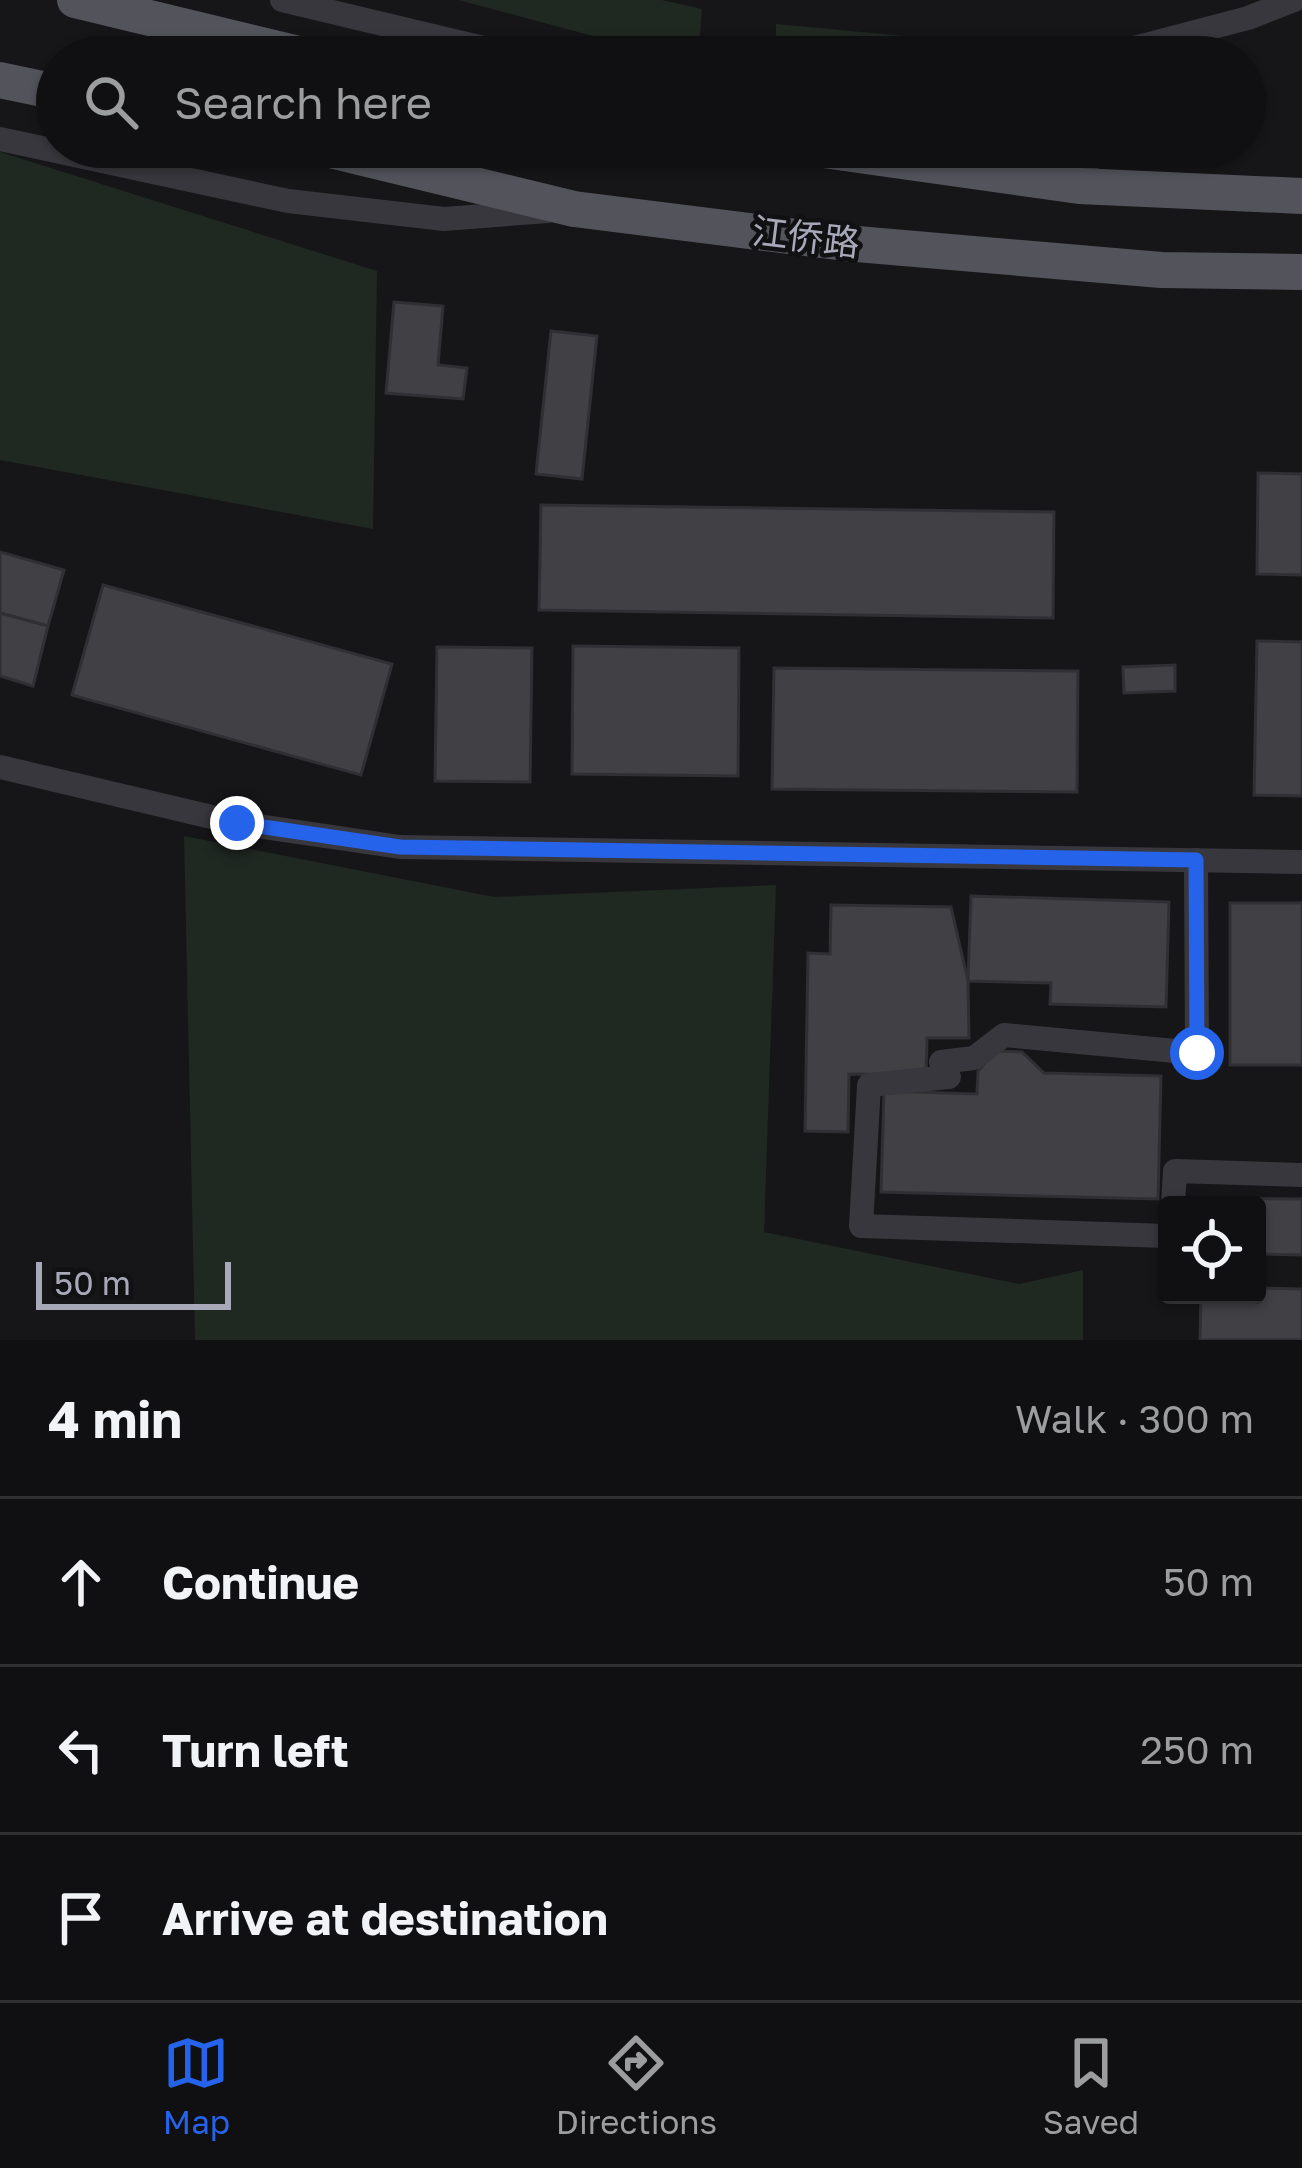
<!DOCTYPE html>
<meta charset="utf-8">
<style>
:root{--surface:#101012;--page:#19191b;--text:#f1f3f6;--muted:#9c9d9f;--line:#303032;--accent:#2563eb}
body{margin:0;font-family:"Golos Text","Noto Sans SC",sans-serif;background:var(--page);color:var(--text)}
.controls{position:absolute;right:36px;bottom:36px;display:grid;overflow:hidden;border-radius:12px;box-shadow:0 3px 9px #0004}
.controls button{width:108px;height:108px;display:grid;place-items:center;padding:0;border:0;border-bottom:3px solid var(--line);background:var(--surface);color:var(--text);font:60px sans-serif}
.scale{position:absolute;left:36px;bottom:30px;width:195px;box-sizing:border-box;padding-left:12px;border:6px solid #a8a9b8;border-top:0;font-size:33px;line-height:42px;white-space:nowrap;color:#a8a9b8;-webkit-text-stroke:9px #111113;paint-order:stroke}
.stop{position:absolute;width:36px;height:36px;margin:-27px;border:9px solid #2563eb;border-radius:50%;background:#fff}
.stop.end{background:#2563eb;border-color:#fff;box-shadow:0 3px 12px #0008}
.list{margin:0;padding:0;list-style:none}
h2{display:flex;justify-content:space-between;align-items:center;height:156px;margin:0;padding:0 48px;font-size:51px}
h2 small{font-size:39px;font-weight:400;color:var(--muted)}
.list li{display:grid;grid-template-columns:78px 1fr auto;gap:36px;align-items:center;box-sizing:border-box;height:168px;padding:0 48px;border-top:3px solid var(--line)}
.list b{display:block;font-size:45px;white-space:nowrap}
.list em{font-size:39px;font-style:normal;color:var(--muted)}
.icon{flex:none;width:66px;height:66px;fill:none;stroke:currentColor;stroke-width:2;stroke-linecap:round;stroke-linejoin:round}
.map{position:relative;flex:none;width:1302px;height:1340px;overflow:hidden}
.search{position:absolute;background:var(--surface);box-shadow:0 3px 9px #0004;left:36px;right:36px;top:36px;height:132px;display:flex;align-items:center;gap:30px;box-sizing:border-box;padding:0 42px;border-radius:66px;color:var(--muted);font-size:45px}
.sheet{height:660px;background:var(--surface)}
nav{display:flex;justify-content:space-around;align-items:center;box-sizing:border-box;height:168px;border-top:3px solid var(--line);background:var(--surface);font-size:33px;color:var(--muted)}
nav a{display:grid;justify-items:center;gap:6px}
nav .on{color:var(--accent)}
.map>svg:first-child{display:block}
.green{fill:#202822}
.building{fill:#404045;stroke:#303034;stroke-width:3}
.lines{fill:none;stroke-linecap:round;stroke-linejoin:round}
.street{stroke:#37373d;stroke-width:24}
.primary{stroke:#53535c;stroke-width:36}
.route{stroke:#2563eb;stroke-width:15}
.labels{text-anchor:middle;stroke-width:9;stroke-linejoin:round;paint-order:stroke}
.street-label{font-size:36px;fill:#a8a9b8;stroke:#111113}
</style>
<div class="map">
<svg width="1302" height="1340" viewBox="0 0 1302 1340">
<rect width="100%" height="100%" fill="#161618"/>
<g class="green">
<polygon points="458,0 662,0 702,9 698,57 659,57 638,48"/>
<polygon points="776,24 1052,50 1052,57 776,57"/>
<polygon points="0,152 377,271 373,529 0,460"/>
<polygon points="184,836 494,897 776,885 764,1232 1019,1284 1083,1270 1083,1340 195,1340"/>
</g>
<g class="building">
<polygon points="394,302 443,306 438,365 467,368 463,399 386,393"/>
<polygon points="551,331 597,336 582,479 536,474"/>
<polygon points="1258,473 1302,474 1302,575 1257,574"/>
<polygon points="541,505 1054,512 1053,618 539,610"/>
<polygon points="0,552 64,570 48,626 0,613"/>
<polygon points="103,585 392,664 361,775 72,695"/>
<polygon points="0,613 48,626 33,686 0,676"/>
<polygon points="1257,641 1302,642 1302,796 1254,795"/>
<polygon points="573,646 739,648 738,776 572,774"/>
<polygon points="437,647 532,648 530,782 435,781"/>
<polygon points="1175,665 1175,691 1124,693 1123,667"/>
<polygon points="774,668 1078,671 1077,792 772,789"/>
<polygon points="971,896 1169,902 1166,1007 1050,1004 1051,983 968,981"/>
<rect x="1230" y="903" width="72" height="162"/>
<polygon points="831,905 951,907 968,981 969,1038 927,1038 926,1075 849,1074 848,1132 805,1131 808,953 830,954"/>
<polygon points="996,1051 1022,1052 1044,1073 1161,1076 1158,1199 881,1192 884,1091 977,1094 978,1071"/>
<polygon points="1184,1198 1302,1199 1302,1255 1257,1254 1257,1205 1184,1205"/>
<polygon points="1257,1288 1302,1289 1302,1340 1200,1340 1201,1295 1257,1295"/>
</g>
<g class="lines">
<g class="street">
<polyline points="282,0 521,57"/>
<polyline points="1127,57 1130,49 1248,18 1294,0"/>
<polyline points="0,139 288,201 444,219 548,211"/>
<polyline points="1079,186 1094,147"/>
<polyline points="0,767 237,823 400,847 1302,862"/>
<polyline points="1173,1205 1175,1171 1302,1175"/>
<polyline points="1167,1236 861,1226 869,1085 949,1077 941,1062 974,1058 1004,1035 1197,1053 1196,860"/>
</g>
<g class="primary">
<polyline points="75,0 311,57"/>
<polyline points="0,80 57,92"/>
<polyline points="318,147 574,209 845,243 1161,270 1302,272"/>
<polyline points="802,147 1079,186 1302,196"/>
</g>
</g>
<g class="lines">
<polyline class="route" points="237,823 400,847 1196,860 1197,1053"/>
</g>
<g class="labels">
<g class="street-label">
<text transform="translate(806 237) rotate(7)" y="13">江侨路</text>
</g>
</g>
</svg>
<div class="controls">
<button><svg class="icon" aria-label="locate" viewBox="0 0 24 24"><circle cx="12" cy="12" r="6"/><path d="M12 2v4M12 18v4M2 12h4M18 12h4"/></svg></button>
</div>
<div class="scale">50 m</div>
<div class="stop" style="left:1197px;top:1053px"></div>
<div class="stop end" style="left:237px;top:823px"></div>
<div class="search"><svg class="icon" aria-label="search" viewBox="0 0 24 24"><circle cx="10" cy="10" r="6"/><path d="M15 15l6 6"/></svg>Search here</div>
</div>
<section class="sheet">
<h2>4 min<small>Walk · 300 m</small></h2>
<ul class="list">
<li><svg class="icon" aria-label="ahead" viewBox="0 0 24 24"><path d="M12 20V5M6 11l6-6 6 6"/></svg><div><b>Continue</b></div><em>50 m</em></li>
<li><svg class="icon" aria-label="left" viewBox="0 0 24 24"><path d="M17 20v-9H6M10 6l-5 5 5 5"/></svg><div><b>Turn left</b></div><em>250 m</em></li>
<li><svg class="icon" aria-label="arrive" viewBox="0 0 24 24"><path d="M6 21V4h12l-3 4 3 4H6"/></svg><div><b>Arrive at destination</b></div></li>
</ul>
</section>
<nav>
<a class="on"><svg class="icon" aria-label="map" viewBox="0 0 24 24"><path d="M3 6l6-2 6 2 6-2v14l-6 2-6-2-6 2zM9 4v14M15 6v14"/></svg>Map</a>
<a><svg class="icon" aria-label="directions" viewBox="0 0 24 24"><path d="M12 3l9 9-9 9-9-9zM9 14v-3h6M13 9l2 2-2 2"/></svg>Directions</a>
<a><svg class="icon" aria-label="saved" viewBox="0 0 24 24"><path d="M7 4h10v16l-5-4-5 4z"/></svg>Saved</a>
</nav>
